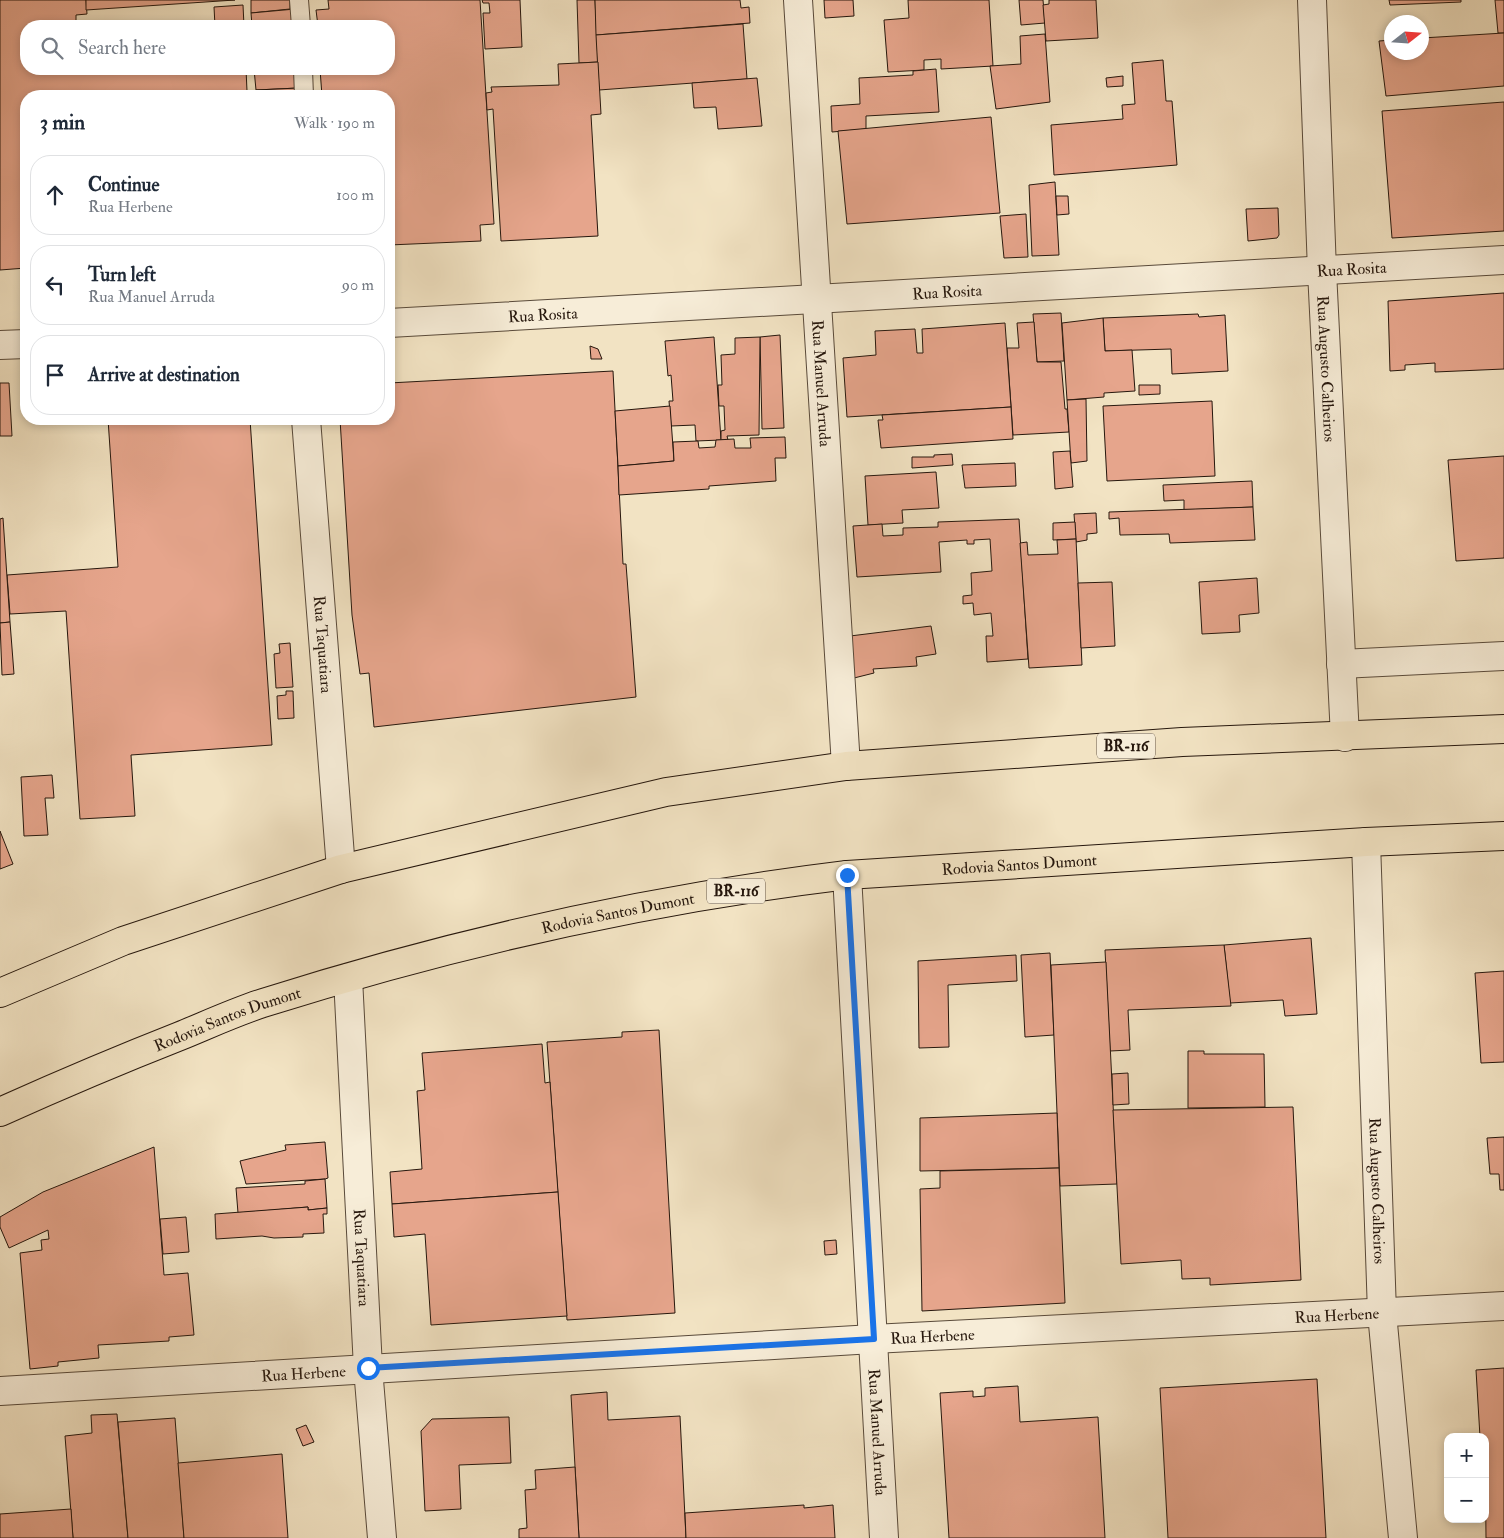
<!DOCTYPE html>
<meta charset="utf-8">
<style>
:root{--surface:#fff;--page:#f6f6f7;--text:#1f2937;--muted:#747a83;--line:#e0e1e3}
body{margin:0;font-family:"IM FELL Double Pica",serif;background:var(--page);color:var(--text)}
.controls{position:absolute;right:15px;bottom:15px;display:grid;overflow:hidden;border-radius:10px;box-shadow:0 2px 8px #0003}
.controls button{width:45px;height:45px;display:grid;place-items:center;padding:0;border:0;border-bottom:1px solid var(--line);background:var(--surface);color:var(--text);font:25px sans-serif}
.compass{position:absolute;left:1384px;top:15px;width:45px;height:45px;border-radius:50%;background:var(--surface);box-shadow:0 2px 8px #0003;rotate:73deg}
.stop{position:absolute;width:15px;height:15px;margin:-11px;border:4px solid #1a73e8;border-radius:50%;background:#fff}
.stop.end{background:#1a73e8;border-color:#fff;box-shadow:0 1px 5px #0008}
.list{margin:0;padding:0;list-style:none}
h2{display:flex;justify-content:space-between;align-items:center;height:65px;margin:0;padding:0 20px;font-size:21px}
h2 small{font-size:16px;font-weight:400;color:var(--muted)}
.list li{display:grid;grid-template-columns:32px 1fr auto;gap:15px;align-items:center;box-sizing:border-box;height:80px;margin:0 10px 10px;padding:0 10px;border:1px solid var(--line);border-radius:20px}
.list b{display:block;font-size:19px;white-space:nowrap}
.list p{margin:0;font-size:16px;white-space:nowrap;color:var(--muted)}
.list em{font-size:16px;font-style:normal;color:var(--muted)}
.icon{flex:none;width:28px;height:28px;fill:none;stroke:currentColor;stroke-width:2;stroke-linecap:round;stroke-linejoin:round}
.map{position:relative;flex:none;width:1504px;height:1538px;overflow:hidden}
.search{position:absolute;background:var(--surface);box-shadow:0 2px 8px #0003;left:20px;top:20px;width:375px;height:55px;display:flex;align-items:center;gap:12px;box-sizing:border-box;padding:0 18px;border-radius:20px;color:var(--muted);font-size:19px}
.panel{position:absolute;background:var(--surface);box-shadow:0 2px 8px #0003;left:20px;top:90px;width:375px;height:335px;border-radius:20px}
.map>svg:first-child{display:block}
.building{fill:#e6a58c;stroke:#26170d}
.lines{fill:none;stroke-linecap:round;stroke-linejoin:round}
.service-casing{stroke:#594a3a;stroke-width:20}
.minor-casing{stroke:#594a3a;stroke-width:30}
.trunk-casing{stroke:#26170d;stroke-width:30}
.service{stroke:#f7edd8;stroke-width:18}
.minor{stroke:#f7edd8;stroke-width:28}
.trunk{stroke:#f2e3c3;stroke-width:28}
.route{stroke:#1a73e8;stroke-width:6}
.labels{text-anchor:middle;stroke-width:5;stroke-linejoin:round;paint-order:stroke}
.shield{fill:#f7edd8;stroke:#65574a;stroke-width:1}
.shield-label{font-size:15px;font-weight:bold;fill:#26170d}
.street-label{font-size:16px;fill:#26170d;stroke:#f7edd8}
</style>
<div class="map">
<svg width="1504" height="1538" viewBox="0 0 1504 1538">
<rect width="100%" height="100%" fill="#f2e3c3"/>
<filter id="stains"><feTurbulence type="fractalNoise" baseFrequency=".004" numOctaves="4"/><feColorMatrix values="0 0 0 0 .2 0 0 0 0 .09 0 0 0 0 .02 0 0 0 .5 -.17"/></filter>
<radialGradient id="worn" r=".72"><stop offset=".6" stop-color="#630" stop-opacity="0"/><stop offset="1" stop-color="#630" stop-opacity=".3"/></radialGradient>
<g class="building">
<polygon points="0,0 86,0 87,14 76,15 76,26 26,26 26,69 246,69 247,91 156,96 26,96 26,268 0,270"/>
<polygon points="86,0 235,0 86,10"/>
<polygon points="251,0 290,0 290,9 251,13"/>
<polygon points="328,0 480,0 494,224 480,225 481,241 389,245 389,96 322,96 320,69 389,69 389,26 318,26 316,10 329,9"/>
<polygon points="482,0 520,0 522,47 485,49 483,13 490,13 489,3 483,3"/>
<polygon points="577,0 595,0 598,62 579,63"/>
<polygon points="595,0 740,0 741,8 749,7 750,23 596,35"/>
<polygon points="824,0 853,0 854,16 825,18"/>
<polygon points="908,0 989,0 993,66 941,69 941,59 924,60 924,70 888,72 884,20 909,18"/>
<polygon points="1019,0 1043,0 1045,23 1021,25"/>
<polygon points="1049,0 1096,0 1098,38 1046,41 1043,5 1049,4"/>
<polygon points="1389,0 1461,0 1461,2 1390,5"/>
<polygon points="1495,0 1504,0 1504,33 1498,33"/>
<polygon points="243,5 244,26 215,26 214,7"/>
<polygon points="295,9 295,26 252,26 251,13"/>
<polygon points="743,24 747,79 599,90 596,35"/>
<polygon points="1504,33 1504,86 1386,96 1379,41 1392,40 1392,52 1422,52 1422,38"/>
<polygon points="1045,34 1050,102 996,109 990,66 1021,64 1020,36"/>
<polygon points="1163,60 1166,101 1172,101 1177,165 1054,175 1051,125 1123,119 1122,105 1135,104 1132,63"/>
<polygon points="598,62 601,114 591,115 598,236 501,241 493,109 487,110 486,93 492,92 491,87 559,85 558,64"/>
<polygon points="254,69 297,69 298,88 256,90"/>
<polygon points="936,69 939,112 866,116 866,129 832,132 831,106 860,104 859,78 913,75 913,71"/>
<polygon points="1123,76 1123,86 1107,87 1106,78"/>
<polygon points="757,78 762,126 718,129 716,107 694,108 692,83"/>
<polygon points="298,88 298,96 256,96 256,90"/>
<polygon points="1504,102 1504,231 1392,238 1382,111"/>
<polygon points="991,117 1000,213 847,224 838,131"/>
<polygon points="1055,182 1059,255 1032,256 1029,185"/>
<polygon points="1056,196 1068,196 1069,214 1057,215"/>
<polygon points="1278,208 1279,235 1277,238 1248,241 1246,209"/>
<polygon points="1026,214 1028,257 1004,258 1000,216"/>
<polygon points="1504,293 1504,369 1435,372 1435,363 1405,365 1405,370 1390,371 1388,301"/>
<polygon points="1061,313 1064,361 1037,362 1033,314"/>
<polygon points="1198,314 1199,317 1225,315 1228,371 1172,374 1171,349 1105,351 1103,318"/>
<polygon points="1103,318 1105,351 1132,350 1135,391 1104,393 1104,397 1067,400 1062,323"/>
<polygon points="1034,322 1037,362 1061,362 1065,409 1067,409 1069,432 1013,435 1007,348 1019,348 1017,323"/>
<polygon points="1005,323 1011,407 847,417 843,358 876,355 875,331 915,329 917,353 923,353 922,329"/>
<polygon points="780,335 784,428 762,429 760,337"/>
<polygon points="714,337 721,440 696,441 695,425 671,426 669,401 673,401 671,375 668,376 665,341"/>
<polygon points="760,337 759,435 727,436 728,440 721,440 721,431 725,430 724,406 719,406 718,385 722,385 721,355 735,354 735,338"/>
<polygon points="590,346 598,349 602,359 591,359"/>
<polygon points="613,371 623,564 626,564 636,697 374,727 369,673 360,674 352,615 340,419 389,419 389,383"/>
<polygon points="0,383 9,383 12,436 0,436"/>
<polygon points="1139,385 1160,385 1160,394 1139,395"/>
<polygon points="1086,399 1087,461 1071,463 1067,400"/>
<polygon points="1212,401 1215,476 1107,481 1103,406"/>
<polygon points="670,406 674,461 618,466 615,411"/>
<polygon points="1011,407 1013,439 881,448 878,420 883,420 882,415"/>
<polygon points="108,419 250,419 272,745 131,755 135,816 80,819 66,611 10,614 7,575 118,567"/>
<polygon points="785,437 786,458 775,458 776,481 709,486 709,489 619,495 618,466 674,461 673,442 698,441 699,448 715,447 716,440 734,439 735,448 751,448 750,438"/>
<polygon points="1070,451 1073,487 1055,489 1053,452"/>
<polygon points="952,454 953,465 912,468 912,457 934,457 934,455"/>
<polygon points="1504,456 1504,558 1456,561 1448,460"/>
<polygon points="1015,463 1016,486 965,488 962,465"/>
<polygon points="936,472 939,508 902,510 903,523 868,525 865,476"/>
<polygon points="1252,481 1253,507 1184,510 1184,500 1164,501 1163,485"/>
<polygon points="1253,507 1255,540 1170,543 1169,534 1120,535 1119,518 1109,519 1109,512"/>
<polygon points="1096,513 1097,533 1087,534 1087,540 1076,542 1074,514"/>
<polygon points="3,518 10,622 0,623 0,519"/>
<polygon points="1019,519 1028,659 987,662 986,636 993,636 991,613 974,615 973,603 963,604 963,596 972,595 971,573 992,571 990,539 974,540 974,544 967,544 967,540 939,542 941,572 857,577 853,526 882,524 883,536 903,535 903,528 938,527 938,522"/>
<polygon points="1075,522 1076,539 1053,540 1053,523"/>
<polygon points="1076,539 1082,665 1029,668 1020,543 1027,542 1028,555 1058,554 1057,540"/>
<polygon points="1257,578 1259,613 1239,615 1240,632 1202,634 1199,582"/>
<polygon points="1112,582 1115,646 1081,648 1078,583"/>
<polygon points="10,622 14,674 2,675 0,623"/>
<polygon points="931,626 936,654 916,657 917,666 873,669 874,673 854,678 850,636"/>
<polygon points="290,643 293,687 276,688 274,654 280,653 279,644"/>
<polygon points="286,691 293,691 294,718 278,719 277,696 286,695"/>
<polygon points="52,775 54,798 45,798 48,835 24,836 21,777"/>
<polygon points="0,831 13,864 0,869"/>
<polygon points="1311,938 1317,1014 1285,1016 1283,1000 1230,1003 1224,945"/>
<polygon points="1224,945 1231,1006 1128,1010 1130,1050 1110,1051 1105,950"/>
<polygon points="1050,953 1054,1035 1025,1037 1021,955"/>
<polygon points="1016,955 1017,981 948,985 949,1047 919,1048 918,961"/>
<polygon points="1106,962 1117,1184 1060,1186 1051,965"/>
<polygon points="1504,971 1504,1062 1481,1063 1475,973"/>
<polygon points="659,1030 675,1313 567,1320 547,1042 622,1037 622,1032"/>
<polygon points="542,1044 545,1083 550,1082 558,1192 392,1204 390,1172 422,1169 417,1091 425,1090 422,1053"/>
<polygon points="1188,1051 1204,1051 1204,1054 1264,1054 1265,1107 1188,1108"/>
<polygon points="1128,1073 1129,1104 1113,1105 1112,1074"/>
<polygon points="1293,1107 1301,1280 1210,1285 1210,1278 1182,1279 1181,1260 1121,1264 1113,1110"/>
<polygon points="1057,1113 1059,1168 920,1171 920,1118"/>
<polygon points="1504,1137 1504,1190 1500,1190 1499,1174 1490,1174 1487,1138"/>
<polygon points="325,1142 328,1178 325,1179 246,1184 240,1161 286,1150 285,1145"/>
<polygon points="154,1147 164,1275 188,1273 194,1335 169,1337 169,1341 98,1345 99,1358 58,1362 58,1366 30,1369 20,1253 42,1250 41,1240 49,1239 48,1230 9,1248 0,1227 0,1217 43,1192"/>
<polygon points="1059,1168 1065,1303 922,1311 920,1189 940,1188 940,1171"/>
<polygon points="325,1179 327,1208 308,1210 308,1207 238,1213 236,1188 305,1184 305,1181"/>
<polygon points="558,1192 567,1316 431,1325 425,1234 394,1237 392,1204"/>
<polygon points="308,1207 308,1210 327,1208 327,1214 323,1214 324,1233 303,1234 303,1237 274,1238 262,1236 216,1239 215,1214"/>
<polygon points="186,1217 189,1252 163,1254 160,1219"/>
<polygon points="836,1240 837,1254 825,1255 824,1241"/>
<polygon points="1504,1368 1504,1538 1486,1538 1485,1437 1480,1437 1476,1370"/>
<polygon points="1317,1379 1326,1538 1168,1538 1160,1388"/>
<polygon points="1018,1386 1020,1422 1098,1417 1105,1538 949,1538 940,1393 973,1391 973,1397 985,1396 985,1388"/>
<polygon points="607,1392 608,1420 680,1416 686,1538 579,1538 571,1395"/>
<polygon points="117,1414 128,1538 73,1538 65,1436 92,1433 91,1415"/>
<polygon points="509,1417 511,1463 459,1465 461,1509 425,1511 421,1431 432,1419"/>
<polygon points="175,1418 184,1538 128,1538 118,1422"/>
<polygon points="306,1425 314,1442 303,1446 296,1429"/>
<polygon points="282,1454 288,1538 184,1538 178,1463"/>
<polygon points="575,1467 579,1538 519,1538 519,1529 527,1528 525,1490 536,1489 535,1470"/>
<polygon points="804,1505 804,1508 833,1505 835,1538 686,1538 685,1513"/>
<polygon points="71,1509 73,1538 0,1538 0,1514"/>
</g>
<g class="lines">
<defs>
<g id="service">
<polyline points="299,0 301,26"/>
<polyline points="303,69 304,96"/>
</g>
<g id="minor">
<path id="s1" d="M 798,0 L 846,766"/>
<path id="s2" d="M 1312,0 L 1322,271 L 1345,737"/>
<path id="s3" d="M 389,323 L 1504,260"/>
<polyline points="0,345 26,344"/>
<path id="s4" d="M 306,419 L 341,869"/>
<polyline points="1341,664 1504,656"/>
<path id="s5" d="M 1366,842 L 1382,1313 L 1403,1538"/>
<path id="s6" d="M 847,875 L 884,1538"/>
<path id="s7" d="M 348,978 L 368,1368 L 382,1538"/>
<path id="s8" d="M 0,1391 L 873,1339 L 1504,1306"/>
</g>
<g id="trunk">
<polyline points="0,993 123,941 341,869 666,792 846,766 1182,742 1504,729"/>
<path id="s9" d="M 0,1112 C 60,1085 119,1060 180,1036 C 207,1025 235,1012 263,1003 C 453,943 649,899 847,875 L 1366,842 L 1504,836"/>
</g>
</defs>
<use href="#service" class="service-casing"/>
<use href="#minor" class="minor-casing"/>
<use href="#trunk" class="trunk-casing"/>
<use href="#service" class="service"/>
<use href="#minor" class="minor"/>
<use href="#trunk" class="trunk"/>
</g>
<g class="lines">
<polyline class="route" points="368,1368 874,1339 847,875"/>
</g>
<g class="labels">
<g class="shield">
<rect x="1097" y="733.5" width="58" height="25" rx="4"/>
<rect x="707" y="878.5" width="58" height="25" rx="4"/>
</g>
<g class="shield-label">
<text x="1126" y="751">BR-116</text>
<text x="736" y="896">BR-116</text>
</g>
<g class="street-label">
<text dy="6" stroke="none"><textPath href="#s3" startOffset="964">Rua Rosita</textPath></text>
<text dy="6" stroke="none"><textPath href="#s3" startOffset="559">Rua Rosita</textPath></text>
<text dy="6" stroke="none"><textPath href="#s3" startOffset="154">Rua Rosita</textPath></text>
<text dy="6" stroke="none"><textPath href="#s2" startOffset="369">Rua Augusto Calheiros</textPath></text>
<text dy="6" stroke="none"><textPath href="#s1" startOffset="384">Rua Manuel Arruda</textPath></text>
<text dy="6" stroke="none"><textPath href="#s4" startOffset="226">Rua Taquatiara</textPath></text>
<text dy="6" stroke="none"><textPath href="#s9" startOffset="1056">Rodovia Santos Dumont</textPath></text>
<text dy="6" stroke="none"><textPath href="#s9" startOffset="651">Rodovia Santos Dumont</textPath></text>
<text dy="6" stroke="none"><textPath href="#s9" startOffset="246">Rodovia Santos Dumont</textPath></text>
<text dy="6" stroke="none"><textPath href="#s5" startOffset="349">Rua Augusto Calheiros</textPath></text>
<text dy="6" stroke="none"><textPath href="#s7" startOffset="280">Rua Taquatiara</textPath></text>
<text dy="6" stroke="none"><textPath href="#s8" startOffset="1339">Rua Herbene</textPath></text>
<text dy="6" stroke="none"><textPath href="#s8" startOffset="934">Rua Herbene</textPath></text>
<text dy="6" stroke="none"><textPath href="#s8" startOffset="304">Rua Herbene</textPath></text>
<text dy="6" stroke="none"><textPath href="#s6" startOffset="558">Rua Manuel Arruda</textPath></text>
</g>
</g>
<rect width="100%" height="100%" filter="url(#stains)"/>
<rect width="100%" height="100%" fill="url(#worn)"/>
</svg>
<div class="controls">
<button>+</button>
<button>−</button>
</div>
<svg class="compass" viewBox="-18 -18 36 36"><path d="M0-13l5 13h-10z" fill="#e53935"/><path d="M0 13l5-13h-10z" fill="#747a83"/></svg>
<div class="stop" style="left:368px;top:1368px"></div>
<div class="stop end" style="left:847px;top:875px"></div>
<div class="search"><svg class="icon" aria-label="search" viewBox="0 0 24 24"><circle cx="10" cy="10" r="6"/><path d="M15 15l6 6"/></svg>Search here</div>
<section class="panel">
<h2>3 min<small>Walk · 190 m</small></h2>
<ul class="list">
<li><svg class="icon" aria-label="ahead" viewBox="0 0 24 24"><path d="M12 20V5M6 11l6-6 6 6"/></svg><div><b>Continue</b><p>Rua Herbene</p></div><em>100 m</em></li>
<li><svg class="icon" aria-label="left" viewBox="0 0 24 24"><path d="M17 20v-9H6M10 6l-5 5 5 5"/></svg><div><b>Turn left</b><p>Rua Manuel Arruda</p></div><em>90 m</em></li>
<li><svg class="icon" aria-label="arrive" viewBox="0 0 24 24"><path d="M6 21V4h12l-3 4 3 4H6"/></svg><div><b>Arrive at destination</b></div></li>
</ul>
</section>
</div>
